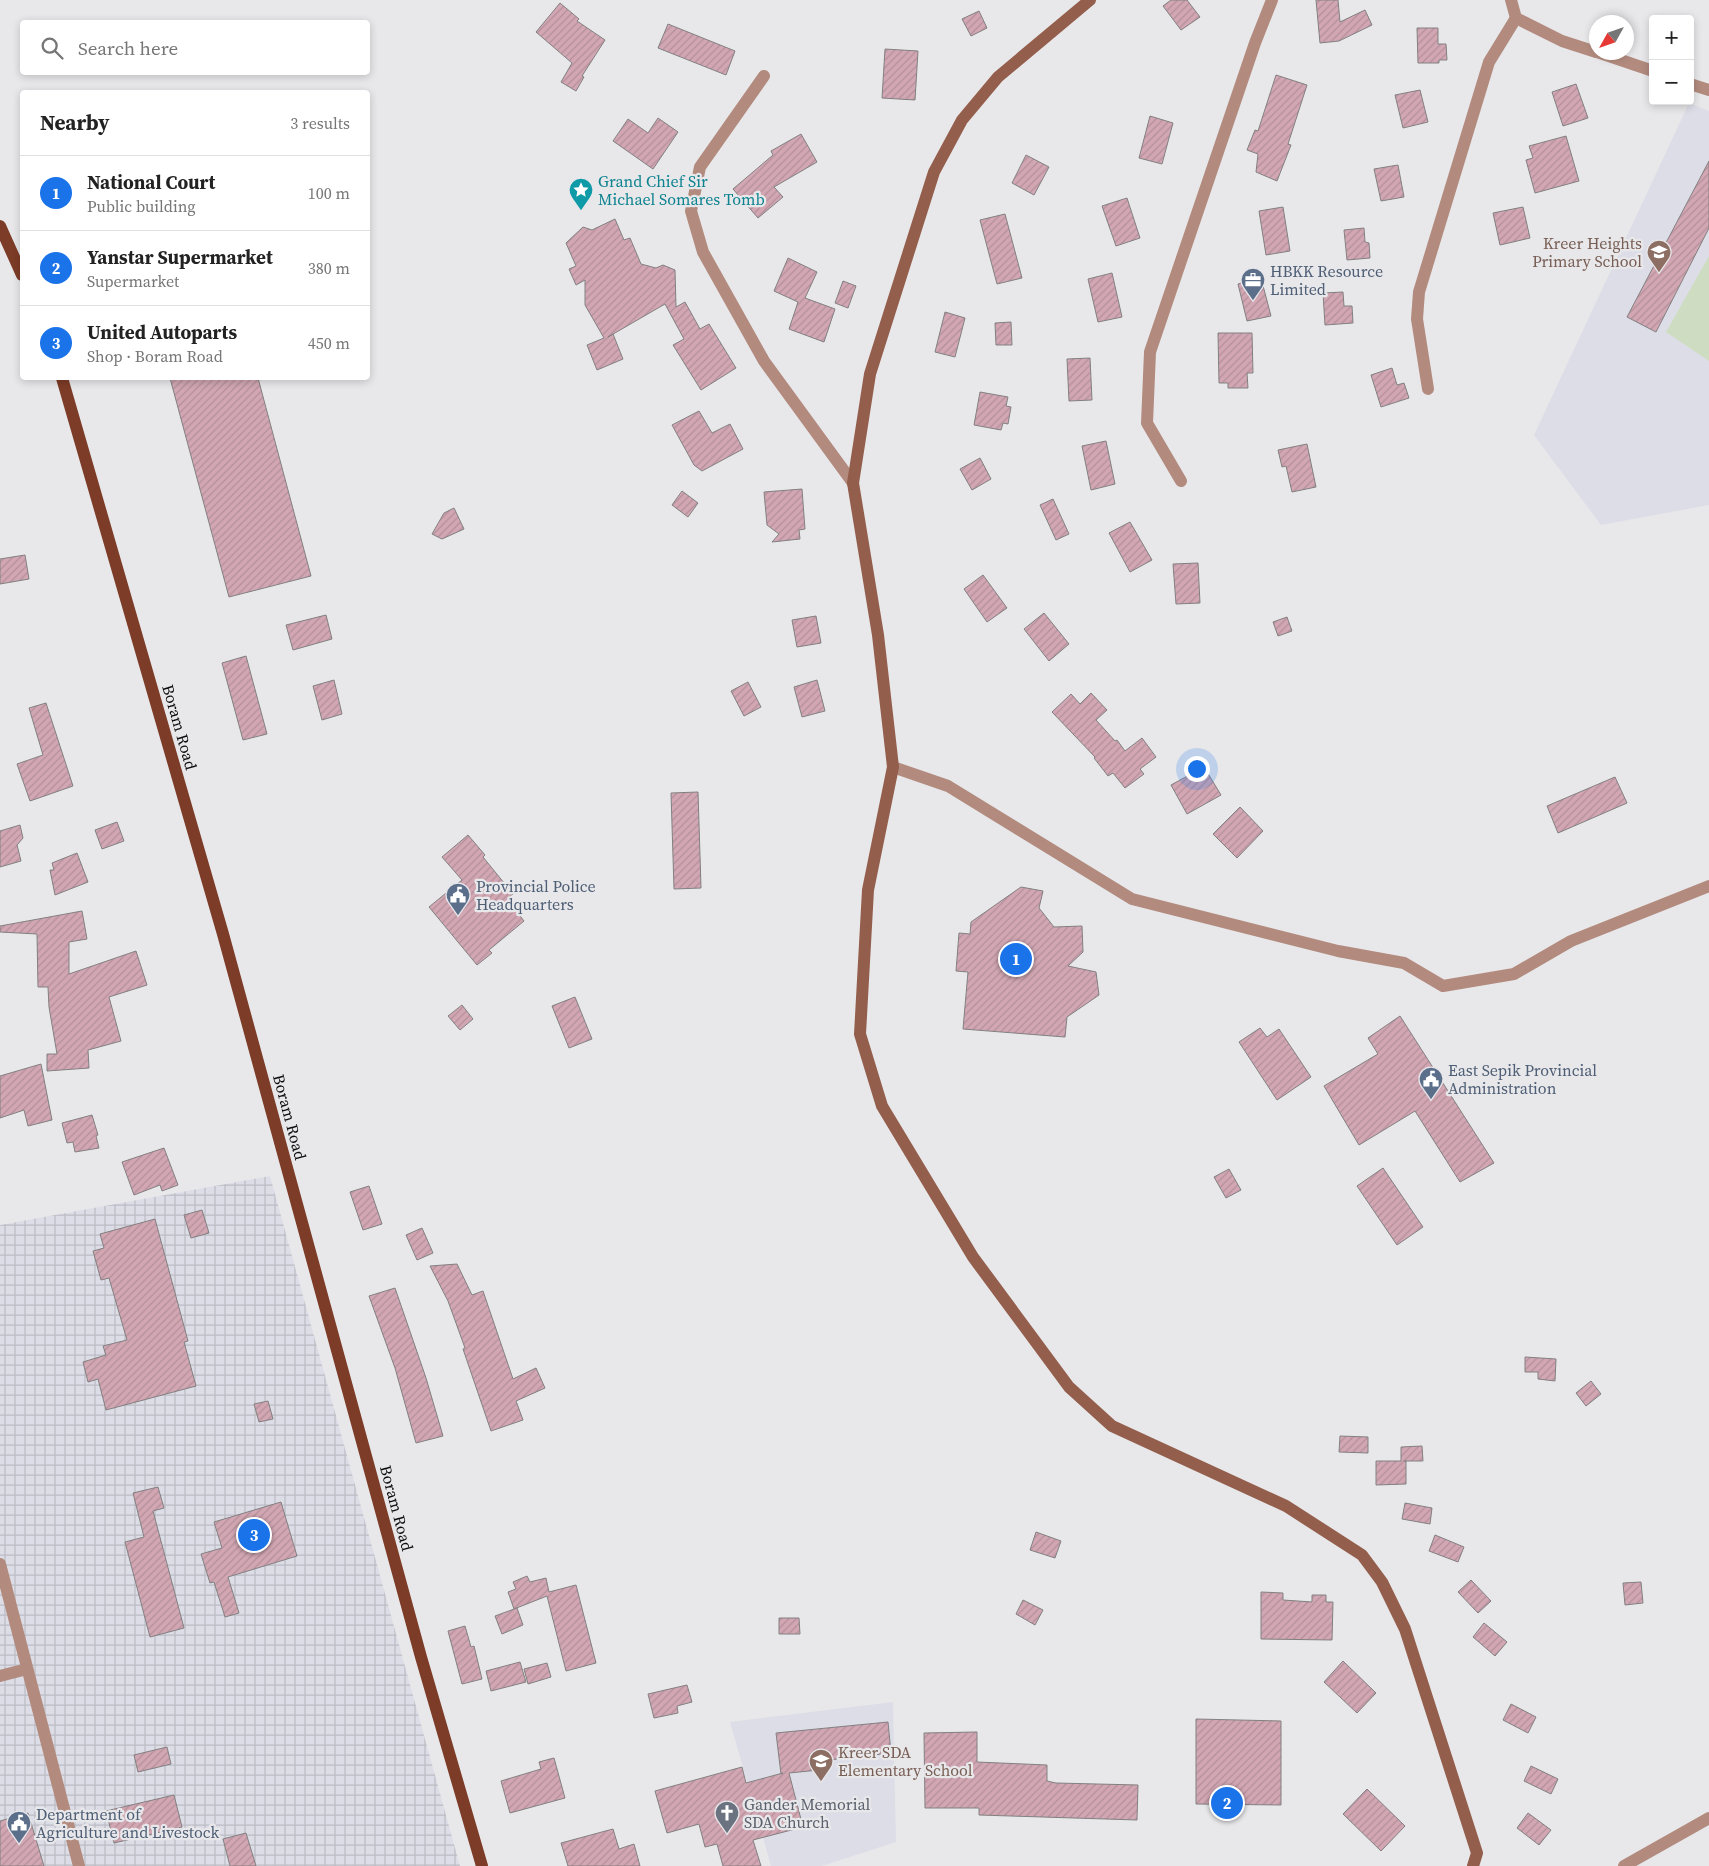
<!DOCTYPE html>
<meta charset="utf-8">
<style>
:root{--surface:#fff;--page:#f2f2f2;--text:#222;--muted:#767676;--line:#e0e0e0;--accent:#1a73e8}
body{margin:0;font-family:"Source Serif 4",serif;background:var(--page);color:var(--text)}
.controls{position:absolute;right:15px;top:15px;display:grid;overflow:hidden;border-radius:5px;box-shadow:0 2px 8px #0003}
.controls button{width:45px;height:45px;display:grid;place-items:center;padding:0;border:0;border-bottom:1px solid var(--line);background:var(--surface);color:var(--text);font:25px sans-serif}
.compass{position:absolute;left:1589px;top:15px;width:45px;height:45px;border-radius:50%;background:var(--surface);box-shadow:0 2px 8px #0003;rotate:230deg}
.you{position:absolute;left:1196px;top:768px;width:18px;height:18px;margin:-12px;border:4px solid #fff;border-radius:50%;background:#1a73e8;box-shadow:0 0 0 8px #1a73e833}
.badge{display:grid;place-items:center;width:32px;height:32px;border-radius:50%;background:var(--accent);color:#fff;font-size:16px;font-weight:700}
.pin{position:absolute;translate:-50% -50%;border:2px solid #fff;box-shadow:0 1px 5px #0006}
.list{margin:0;padding:0;list-style:none}
h2{display:flex;justify-content:space-between;align-items:center;height:65px;margin:0;padding:0 20px;font-size:21px}
h2 small{font-size:16px;font-weight:400;color:var(--muted)}
.list li{display:grid;grid-template-columns:32px 1fr auto;gap:15px;align-items:center;box-sizing:border-box;height:75px;padding:0 20px;border-top:1px solid var(--line)}
.list b{display:block;font-size:19px;white-space:nowrap}
.list p{margin:0;font-size:16px;white-space:nowrap;color:var(--muted)}
.list em{font-size:16px;font-style:normal;color:var(--muted)}
.icon{flex:none;width:28px;height:28px;fill:none;stroke:currentColor;stroke-width:2;stroke-linecap:round;stroke-linejoin:round}
.map{position:relative;flex:none;width:1709px;height:1866px;overflow:hidden}
.search{position:absolute;background:var(--surface);box-shadow:0 2px 8px #0003;left:20px;top:20px;width:350px;height:55px;display:flex;align-items:center;gap:12px;box-sizing:border-box;padding:0 18px;border-radius:5px;color:var(--muted);font-size:19px}
.panel{position:absolute;background:var(--surface);box-shadow:0 2px 8px #0003;left:20px;top:90px;width:350px;height:290px;border-radius:5px}
.map>svg:first-child{display:block}
.built{fill:#dddde7}
.industrial{fill:url(#industrial-grid)}
.pitch{fill:#ceddc2}
.building{fill:url(#building-hatch);stroke:#828081}
.lines{fill:none;stroke-linecap:round;stroke-linejoin:round}
.street{stroke:#b28b7e;stroke-width:12}
.secondary{stroke:#945e4c;stroke-width:12}
.primary{stroke:#7d3c27;stroke-width:12}
.labels{text-anchor:middle;stroke-width:4.5;stroke-linejoin:round;paint-order:stroke}
.culture-label{font-size:16px;fill:#0d838f;stroke:#e8e8eb;text-anchor:start}
.education-label{font-size:16px;fill:#785e54;stroke:#e8e8eb;text-anchor:end}
.service-label{font-size:16px;fill:#4e5e75;stroke:#e8e8eb;text-anchor:start}
.street-label{font-size:16px;fill:#0d0d0d;stroke:#e8e8eb}
.worship-label{font-size:16px;fill:#5b616d;stroke:#e8e8eb;text-anchor:start}
</style>
<div class="map">
<svg width="1709" height="1866" viewBox="0 0 1709 1866">
<defs>
<pattern id="industrial-grid" width="8" height="8" patternUnits="userSpaceOnUse" patternTransform="scale(1.25)"><rect width="8" height="8" fill="#dddde7"/><path d="M0 4h8M4 0v8" fill="none" stroke="#bcbcc5"/></pattern>
<pattern id="building-hatch" width="6" height="6" patternUnits="userSpaceOnUse" patternTransform="scale(1.25)"><rect width="6" height="6" fill="#d2a7b3"/><path d="M-1 1l2-2M0 6l6-6M5 7l2-2" fill="none" stroke="#b38f99"/></pattern>
</defs>
<rect width="100%" height="100%" fill="#e8e8eb"/>
<g class="built">
<polygon points="1689,103 1709,111 1709,505 1601,525 1534,435"/>
<polygon points="893,1702 896,1842 822,1866 771,1866 730,1722"/>
</g>
<polygon class="industrial" points="270,1176 460,1866 0,1866 0,1225"/>
<polygon class="pitch" points="1709,256 1709,361 1666,332"/>
<g class="building">
<polygon points="1171,0 1187,0 1200,17 1181,30 1163,6"/>
<polygon points="1316,0 1338,0 1340,22 1365,10 1372,25 1339,41 1320,43"/>
<polygon points="560,3 579,19 577,21 605,40 582,76 584,77 576,91 561,82 572,63 536,32"/>
<polygon points="979,11 987,28 971,36 962,19"/>
<polygon points="668,24 735,51 726,75 658,48"/>
<polygon points="1417,28 1438,28 1438,44 1446,44 1447,60 1439,60 1439,63 1418,63"/>
<polygon points="885,49 918,51 915,100 882,98"/>
<polygon points="1276,75 1307,85 1288,144 1291,145 1277,181 1256,172 1258,154 1247,150 1255,130 1258,131"/>
<polygon points="1576,84 1588,118 1563,126 1552,92"/>
<polygon points="1420,90 1428,122 1403,128 1395,95"/>
<polygon points="1150,116 1173,123 1162,164 1139,158"/>
<polygon points="658,118 678,132 653,169 613,141 628,119 648,133"/>
<polygon points="801,134 817,162 774,187 783,197 758,218 733,189 773,155 771,151"/>
<polygon points="1566,136 1579,181 1535,193 1526,160 1533,158 1529,146"/>
<polygon points="1026,155 1049,167 1034,195 1012,183"/>
<polygon points="1709,161 1709,228 1656,332 1627,317"/>
<polygon points="1398,165 1404,197 1381,201 1374,169"/>
<polygon points="1127,198 1140,238 1116,246 1102,206"/>
<polygon points="1283,207 1290,251 1266,255 1259,211"/>
<polygon points="1523,207 1530,238 1500,245 1493,213"/>
<polygon points="1005,214 1022,278 997,284 980,220"/>
<polygon points="615,219 624,240 630,238 641,264 656,268 663,265 675,270 676,307 685,302 700,329 709,324 736,368 701,390 673,345 684,339 665,304 608,337 613,334 623,359 597,370 587,345 604,338 585,305 585,280 576,285 569,269 576,266 566,243 583,227 592,230"/>
<polygon points="1364,228 1365,242 1369,243 1370,258 1347,260 1344,230"/>
<polygon points="788,258 817,272 805,298 835,309 824,342 789,329 798,302 774,291"/>
<polygon points="1112,273 1122,317 1098,322 1088,279"/>
<polygon points="1261,278 1271,316 1247,321 1238,284"/>
<polygon points="843,281 856,286 848,308 835,303"/>
<polygon points="1343,292 1344,306 1352,306 1353,323 1325,325 1323,293"/>
<polygon points="945,312 965,318 955,357 935,352"/>
<polygon points="1011,322 1012,345 996,345 995,323"/>
<polygon points="1218,333 1252,333 1253,373 1247,373 1248,388 1228,388 1228,383 1219,383"/>
<polygon points="1090,358 1092,400 1069,401 1067,359"/>
<polygon points="1392,368 1397,385 1404,383 1409,398 1381,407 1371,375"/>
<polygon points="170,378 258,378 311,576 229,597"/>
<polygon points="980,392 1008,397 1006,406 1011,407 1008,424 1003,423 1001,430 974,425"/>
<polygon points="699,411 712,433 730,424 743,449 702,471 694,465 672,425"/>
<polygon points="1106,441 1115,484 1091,490 1082,446"/>
<polygon points="1307,444 1316,487 1292,492 1286,466 1282,467 1278,450"/>
<polygon points="980,458 991,479 972,490 960,469"/>
<polygon points="802,489 805,529 799,530 800,539 772,542 779,534 767,525 764,492"/>
<polygon points="682,491 698,503 688,517 672,505"/>
<polygon points="1053,499 1069,534 1056,540 1040,505"/>
<polygon points="454,508 464,529 442,539 432,534 444,513"/>
<polygon points="1130,522 1152,560 1130,572 1109,533"/>
<polygon points="25,555 29,579 0,584 0,559"/>
<polygon points="1198,563 1200,603 1176,604 1173,564"/>
<polygon points="983,575 1007,608 987,622 964,589"/>
<polygon points="1044,613 1069,644 1049,661 1024,629"/>
<polygon points="326,615 332,639 293,650 286,625"/>
<polygon points="816,616 821,643 797,647 792,620"/>
<polygon points="1287,617 1292,631 1278,636 1273,622"/>
<polygon points="246,656 267,734 243,740 222,663"/>
<polygon points="334,680 342,714 322,720 313,686"/>
<polygon points="817,680 825,711 802,717 794,687"/>
<polygon points="748,682 761,707 744,716 731,691"/>
<polygon points="1091,693 1107,710 1096,720 1115,741 1117,740 1125,751 1142,738 1156,757 1140,769 1144,774 1125,788 1113,773 1108,776 1094,758 1095,757 1052,712 1071,694 1080,704"/>
<polygon points="46,703 73,786 30,801 17,764 43,755 29,708"/>
<polygon points="1204,767 1221,795 1187,814 1171,785"/>
<polygon points="1615,777 1627,803 1558,833 1547,806"/>
<polygon points="698,792 701,888 674,889 671,793"/>
<polygon points="1240,807 1263,831 1237,858 1213,834"/>
<polygon points="117,822 124,841 102,849 95,830"/>
<polygon points="20,825 23,838 17,845 21,861 0,867 0,831"/>
<polygon points="468,835 485,855 483,857 513,894 507,899 524,921 489,950 492,953 477,965 429,907 462,880 442,857"/>
<polygon points="77,853 88,882 55,895 50,870 54,870 52,863"/>
<polygon points="1021,887 1043,891 1039,908 1054,927 1082,926 1083,952 1068,966 1096,972 1099,995 1067,1017 1065,1037 963,1029 968,972 956,971 959,933 970,934 971,922"/>
<polygon points="82,911 87,939 69,942 69,974 136,951 147,985 109,997 121,1041 88,1050 89,1068 47,1071 47,1054 57,1054 49,1007 48,987 38,987 37,934 0,932 0,926"/>
<polygon points="575,997 592,1039 569,1048 552,1006"/>
<polygon points="462,1005 473,1019 460,1030 448,1016"/>
<polygon points="1400,1016 1494,1163 1460,1182 1415,1111 1359,1145 1324,1086 1378,1054 1368,1038"/>
<polygon points="1260,1028 1267,1037 1279,1029 1311,1077 1277,1100 1239,1042"/>
<polygon points="41,1064 52,1120 28,1126 24,1110 0,1118 0,1076"/>
<polygon points="92,1115 98,1135 96,1136 99,1148 75,1152 73,1142 67,1143 62,1123"/>
<polygon points="164,1148 178,1185 162,1191 160,1185 134,1195 122,1162"/>
<polygon points="1383,1168 1423,1227 1397,1245 1357,1186"/>
<polygon points="1229,1169 1241,1190 1226,1198 1214,1177"/>
<polygon points="369,1186 382,1224 363,1230 350,1192"/>
<polygon points="202,1210 209,1233 191,1238 184,1215"/>
<polygon points="155,1219 188,1341 184,1342 196,1386 106,1410 98,1379 88,1382 83,1362 106,1355 103,1346 127,1340 109,1278 101,1280 93,1251 104,1248 100,1234"/>
<polygon points="422,1228 433,1253 417,1260 406,1235"/>
<polygon points="457,1264 472,1295 483,1291 513,1379 536,1368 545,1388 516,1401 523,1420 491,1431 463,1349 465,1348 448,1301 430,1266"/>
<polygon points="395,1288 426,1378 443,1436 416,1443 395,1368 369,1296"/>
<polygon points="1525,1357 1556,1359 1555,1381 1538,1379 1538,1372 1525,1372"/>
<polygon points="1591,1381 1601,1394 1586,1406 1576,1393"/>
<polygon points="268,1401 273,1419 259,1422 254,1404"/>
<polygon points="1340,1436 1368,1437 1368,1453 1339,1452"/>
<polygon points="1422,1446 1423,1461 1404,1461 1406,1461 1406,1484 1376,1485 1376,1461 1401,1461 1401,1447"/>
<polygon points="158,1487 164,1508 153,1511 184,1628 150,1637 125,1542 144,1537 133,1493"/>
<polygon points="281,1502 297,1556 228,1577 239,1613 225,1617 214,1582 210,1583 201,1554 222,1548 214,1522"/>
<polygon points="1405,1503 1432,1508 1430,1524 1402,1519"/>
<polygon points="1036,1532 1061,1541 1055,1558 1030,1550"/>
<polygon points="1435,1535 1464,1547 1458,1562 1429,1551"/>
<polygon points="527,1576 530,1582 546,1578 549,1592 576,1585 596,1663 566,1671 547,1596 514,1609 508,1592 516,1589 513,1582"/>
<polygon points="1471,1580 1491,1601 1478,1613 1458,1592"/>
<polygon points="1641,1582 1643,1603 1625,1605 1623,1583"/>
<polygon points="1261,1592 1283,1593 1283,1600 1312,1602 1312,1595 1326,1595 1326,1602 1333,1602 1332,1640 1261,1639"/>
<polygon points="1023,1600 1043,1610 1035,1625 1016,1614"/>
<polygon points="517,1608 523,1625 502,1634 495,1616"/>
<polygon points="779,1618 799,1618 800,1634 779,1634"/>
<polygon points="1484,1623 1507,1642 1495,1656 1473,1637"/>
<polygon points="465,1626 471,1647 474,1646 482,1679 462,1684 448,1631"/>
<polygon points="1343,1661 1376,1693 1357,1713 1324,1682"/>
<polygon points="520,1662 526,1682 491,1691 486,1671"/>
<polygon points="547,1663 551,1677 528,1684 524,1669"/>
<polygon points="687,1685 692,1702 677,1706 678,1713 654,1718 648,1694"/>
<polygon points="1511,1704 1536,1717 1528,1733 1503,1720"/>
<polygon points="1196,1719 1281,1721 1281,1805 1196,1804"/>
<polygon points="888,1722 891,1753 828,1760 829,1769 789,1773 803,1827 753,1840 761,1866 723,1866 717,1844 705,1847 699,1824 667,1833 655,1791 742,1767 746,1783 783,1773 781,1774 776,1733"/>
<polygon points="977,1732 977,1762 1047,1765 1047,1781 1056,1783 1138,1785 1137,1820 979,1815 979,1808 925,1808 924,1733"/>
<polygon points="167,1747 171,1764 138,1772 134,1755"/>
<polygon points="554,1758 565,1798 510,1813 501,1781 541,1769 539,1762"/>
<polygon points="1531,1766 1558,1779 1551,1794 1524,1781"/>
<polygon points="1367,1789 1405,1826 1381,1851 1343,1814"/>
<polygon points="174,1795 182,1827 114,1843 106,1811"/>
<polygon points="28,1813 44,1866 0,1866 0,1821"/>
<polygon points="1528,1813 1551,1830 1539,1845 1517,1828"/>
<polygon points="613,1829 619,1849 634,1844 640,1866 568,1866 561,1843"/>
<polygon points="246,1833 256,1866 230,1866 223,1839"/>
</g>
<g class="lines">
<g class="street">
<polyline points="1511,0 1516,18 1562,41 1596,52"/>
<polyline points="1597,52 1653,71"/>
<polyline points="764,76 700,167 691,211 703,252 764,361 853,483"/>
<polyline points="1690,84 1709,90"/>
<polyline points="1428,389 1417,319 1419,292 1489,62 1516,18"/>
<polyline points="1181,481 1147,423 1150,352 1255,43 1272,0"/>
<polyline points="893,767 948,786 1132,899 1338,951 1404,963 1443,986 1514,974 1571,941 1709,886"/>
<polyline points="0,1564 79,1866"/>
<polyline points="0,1676 27,1669"/>
<polyline points="1624,1866 1709,1818"/>
</g>
<polyline class="secondary" points="1090,0 998,77 962,120 934,172 870,374 853,483 878,635 893,767 868,890 860,1034 882,1106 973,1257 1069,1387 1112,1426 1286,1506 1362,1555 1382,1582 1405,1629 1477,1853 1473,1866"/>
<g class="primary">
<polyline points="0,226 22,275"/>
<polyline points="62,378 223,934 421,1657 482,1866"/>
</g>
</g>
<defs>
<symbol id="sight-pin" viewBox="-11 -11 22 30"><path d="M0 17L-7.5 6A9.5 9.5 0 1 1 7.5 6Z" fill="#0f9aa8" stroke="#e8e8eb"/><path d="M0-6L1.8-2.2L6-1.7L2.9 1.2L3.7 5.4L0 3.3L-3.7 5.4L-2.9 1.2L-6-1.7L-1.8-2.2Z" fill="#fff"/></symbol>
<symbol id="school-pin" viewBox="-11 -11 22 30"><path d="M0 17L-7.5 6A9.5 9.5 0 1 1 7.5 6Z" fill="#8d6e63" stroke="#e8e8eb"/><path d="M0-5L7-2L0 1L-7-2ZM-4 1L0 2.5L4 1V4Q0 6-4 4Z" fill="#fff"/></symbol>
<symbol id="office-pin" viewBox="-11 -11 22 30"><path d="M0 17L-7.5 6A9.5 9.5 0 1 1 7.5 6Z" fill="#5c6f8a" stroke="#e8e8eb"/><path d="M-6-3h4V-5.5h4V-3h4V5H-6ZM-1-4.5V-3h2v-1.5ZM-6 0V1H6V0Z" fill="#fff"/></symbol>
<symbol id="civic-pin" viewBox="-11 -11 22 30"><path d="M0 17L-7.5 6A9.5 9.5 0 1 1 7.5 6Z" fill="#5c6f8a" stroke="#e8e8eb"/><path d="M-.6-6.5H3V-4.5H.6V-3L4-1V1h2V6H-6V1h2V-1L-.6-3ZM-1.2 2.5V6h2.4V2.5Z" fill="#fff"/></symbol>
<symbol id="church-pin" viewBox="-11 -11 22 30"><path d="M0 17L-7.5 6A9.5 9.5 0 1 1 7.5 6Z" fill="#6b7280" stroke="#e8e8eb"/><path d="M-1.2-6h2.4v3.5h3.3v2.4h-3.3V6h-2.4V-.1h-3.3v-2.4h3.3Z" fill="#fff"/></symbol>
</defs>
<g fill-rule="evenodd">
<use href="#sight-pin" x="567" y="176" width="28" height="38"/>
<use href="#school-pin" x="1645" y="238" width="28" height="38"/>
<use href="#office-pin" x="1239" y="266" width="28" height="38"/>
<use href="#civic-pin" x="444" y="881" width="28" height="38"/>
<use href="#civic-pin" x="1417" y="1065" width="28" height="38"/>
<use href="#school-pin" x="807" y="1747" width="28" height="38"/>
<use href="#church-pin" x="713" y="1799" width="28" height="38"/>
<use href="#civic-pin" x="5" y="1809" width="28" height="38"/>
</g>
<g class="labels">
<g class="culture-label">
<text x="598" y="187">Grand Chief Sir<tspan x="598" dy="18">Michael Somares Tomb</tspan></text>
</g>
<g class="education-label">
<text x="1642" y="249">Kreer Heights<tspan x="1642" dy="18">Primary School</tspan></text>
<text x="838" y="1758" text-anchor="start">Kreer SDA<tspan x="838" dy="18">Elementary School</tspan></text>
</g>
<g class="service-label">
<text x="1270" y="277">HBKK Resource<tspan x="1270" dy="18">Limited</tspan></text>
<text x="476" y="892">Provincial Police<tspan x="476" dy="18">Headquarters</tspan></text>
<text x="1448" y="1076">East Sepik Provincial<tspan x="1448" dy="18">Administration</tspan></text>
<text x="36" y="1820">Department of<tspan x="36" dy="18">Agriculture and Livestock</tspan></text>
</g>
<g class="street-label">
<text transform="translate(180 727) rotate(74)" y="6">Boram Road</text>
<text transform="translate(290 1117) rotate(75)" y="6">Boram Road</text>
<text transform="translate(397 1508) rotate(75)" y="6">Boram Road</text>
</g>
<g class="worship-label">
<text x="744" y="1810">Gander Memorial<tspan x="744" dy="18">SDA Church</tspan></text>
</g>
</g>
</svg>
<div class="controls">
<button>+</button>
<button>−</button>
</div>
<svg class="compass" viewBox="-18 -18 36 36"><path d="M0-13l5 13h-10z" fill="#e53935"/><path d="M0 13l5-13h-10z" fill="#767676"/></svg>
<div class="you"></div>
<div class="pin badge" style="left:1016px;top:959px">1</div>
<div class="pin badge" style="left:1227px;top:1803px">2</div>
<div class="pin badge" style="left:254px;top:1535px">3</div>
<div class="search"><svg class="icon" aria-label="search" viewBox="0 0 24 24"><circle cx="10" cy="10" r="6"/><path d="M15 15l6 6"/></svg>Search here</div>
<section class="panel">
<h2>Nearby<small>3 results</small></h2>
<ul class="list">
<li><span class="badge">1</span><div><b>National Court</b><p>Public building</p></div><em>100 m</em></li>
<li><span class="badge">2</span><div><b>Yanstar Supermarket</b><p>Supermarket</p></div><em>380 m</em></li>
<li><span class="badge">3</span><div><b>United Autoparts</b><p>Shop · Boram Road</p></div><em>450 m</em></li>
</ul>
</section>
</div>
